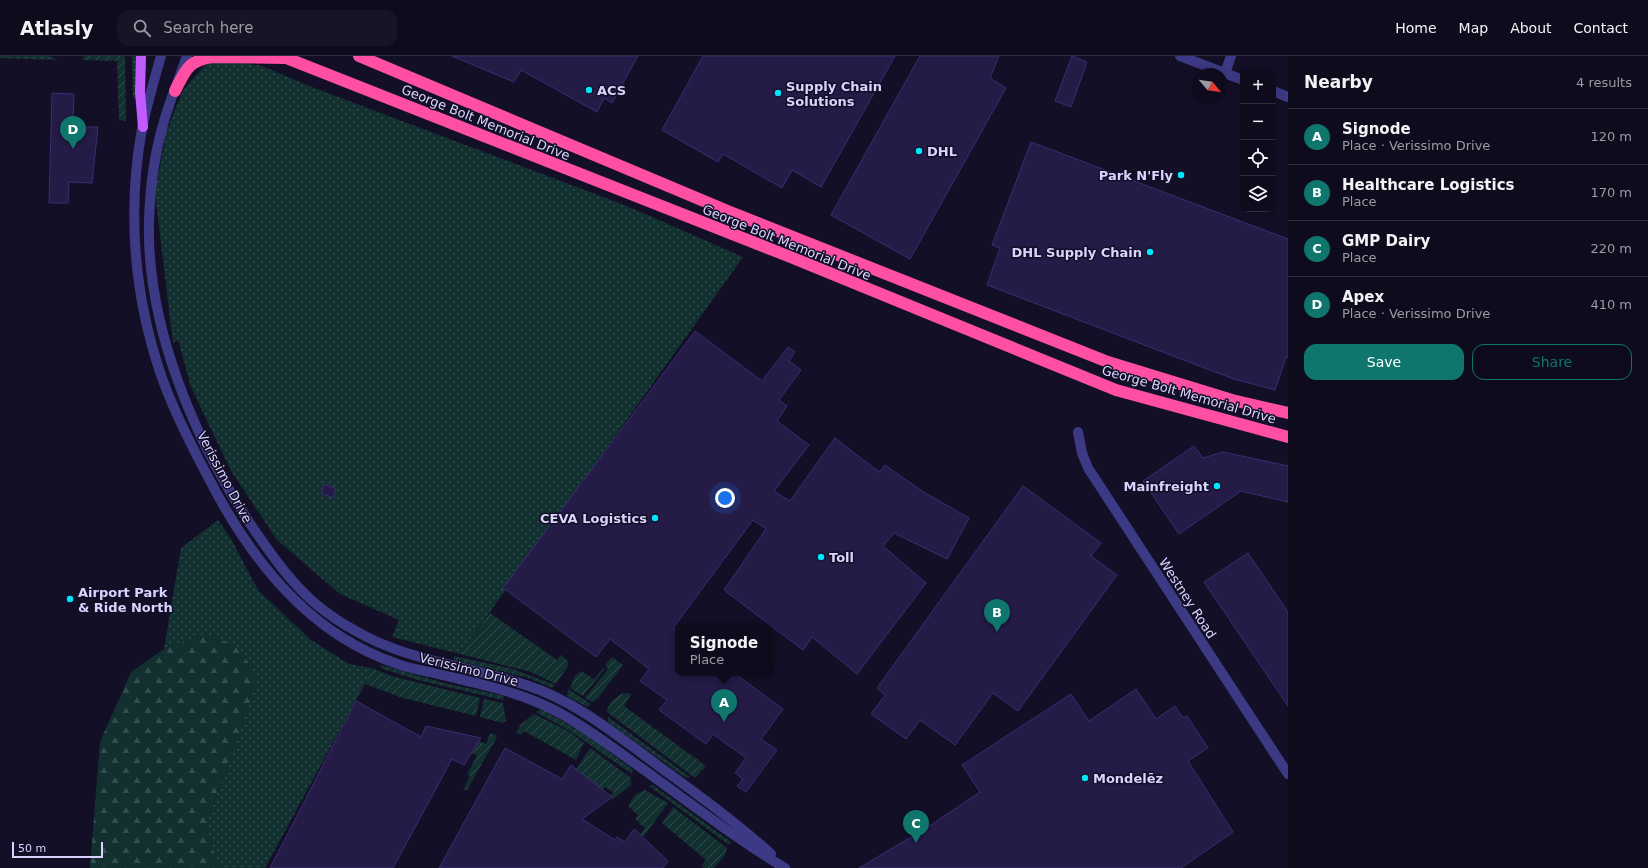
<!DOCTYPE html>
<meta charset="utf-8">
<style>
:root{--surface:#0e0b1c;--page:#171425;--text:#f1f3f6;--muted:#9b9ba3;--line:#2e2b3b;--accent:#0f766e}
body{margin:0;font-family:"DejaVu Sans",sans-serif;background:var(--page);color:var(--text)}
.controls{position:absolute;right:12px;top:12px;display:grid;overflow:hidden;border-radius:8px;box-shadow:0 2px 10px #0003}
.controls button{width:36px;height:36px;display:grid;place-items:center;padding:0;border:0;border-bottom:1px solid var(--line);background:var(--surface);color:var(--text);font:20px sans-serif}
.compass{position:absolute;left:1192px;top:12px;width:36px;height:36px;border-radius:50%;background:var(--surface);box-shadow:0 2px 10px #0003;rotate:119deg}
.scale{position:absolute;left:12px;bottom:10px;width:91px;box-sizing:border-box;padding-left:4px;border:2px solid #d9d4ff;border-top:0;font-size:11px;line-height:14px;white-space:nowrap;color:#d9d4ff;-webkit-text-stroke:3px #130f26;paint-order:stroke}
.you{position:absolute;left:725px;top:442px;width:14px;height:14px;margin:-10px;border:3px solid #fff;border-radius:50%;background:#1a73e8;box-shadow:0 0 0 6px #1a73e833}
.badge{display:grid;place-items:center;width:26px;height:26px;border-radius:50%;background:var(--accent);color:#fff;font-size:13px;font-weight:700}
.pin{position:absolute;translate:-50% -33px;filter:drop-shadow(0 1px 2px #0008)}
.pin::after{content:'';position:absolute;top:21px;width:14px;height:12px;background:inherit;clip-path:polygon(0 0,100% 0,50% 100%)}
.popup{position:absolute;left:675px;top:568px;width:98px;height:52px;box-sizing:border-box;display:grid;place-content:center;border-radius:8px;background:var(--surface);filter:drop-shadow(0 1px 3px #0005);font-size:13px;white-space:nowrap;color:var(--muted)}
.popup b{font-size:15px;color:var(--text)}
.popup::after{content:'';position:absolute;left:50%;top:100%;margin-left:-8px;border:8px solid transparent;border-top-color:var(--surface)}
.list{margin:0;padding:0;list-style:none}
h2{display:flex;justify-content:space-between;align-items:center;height:52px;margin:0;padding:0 16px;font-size:17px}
h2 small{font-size:13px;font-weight:400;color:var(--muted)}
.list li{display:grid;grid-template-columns:26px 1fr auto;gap:12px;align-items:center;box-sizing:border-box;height:56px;padding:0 16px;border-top:1px solid var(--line)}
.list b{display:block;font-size:15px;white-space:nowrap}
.list p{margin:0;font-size:13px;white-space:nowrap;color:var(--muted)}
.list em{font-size:13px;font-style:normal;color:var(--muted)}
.actions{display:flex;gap:8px;padding:12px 16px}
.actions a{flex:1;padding:9px 0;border:1px solid var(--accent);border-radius:12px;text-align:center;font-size:14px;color:var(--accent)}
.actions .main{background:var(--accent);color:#fff}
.icon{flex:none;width:22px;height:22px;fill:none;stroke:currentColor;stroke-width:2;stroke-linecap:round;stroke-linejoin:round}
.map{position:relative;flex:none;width:1288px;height:812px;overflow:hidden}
header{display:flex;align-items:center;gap:24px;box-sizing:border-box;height:56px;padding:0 20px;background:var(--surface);border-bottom:1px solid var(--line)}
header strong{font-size:19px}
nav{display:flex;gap:22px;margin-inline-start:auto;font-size:14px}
.search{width:280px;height:36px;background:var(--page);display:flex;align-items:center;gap:10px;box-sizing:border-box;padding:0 14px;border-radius:12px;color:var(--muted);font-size:15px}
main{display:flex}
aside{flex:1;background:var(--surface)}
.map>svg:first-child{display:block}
.grass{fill:url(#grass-dots)}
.forest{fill:url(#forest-firs)}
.garden{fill:url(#garden-furrows)}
.building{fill:#241b47;stroke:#3b2d73}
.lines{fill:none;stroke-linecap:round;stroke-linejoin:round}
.minor{stroke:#3d3a85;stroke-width:10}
.tertiary{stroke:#3d3a85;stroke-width:10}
.primary{stroke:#c25bff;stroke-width:10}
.motorway{stroke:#ff4fa3;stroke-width:12}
.poi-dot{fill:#00e5ff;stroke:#130f26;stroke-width:1.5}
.labels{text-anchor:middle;stroke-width:3;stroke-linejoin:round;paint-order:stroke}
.poi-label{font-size:13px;font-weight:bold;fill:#d9d4ff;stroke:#130f26;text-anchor:start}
.street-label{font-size:13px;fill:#d9d4ff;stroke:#130f26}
</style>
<header>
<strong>Atlasly</strong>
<div class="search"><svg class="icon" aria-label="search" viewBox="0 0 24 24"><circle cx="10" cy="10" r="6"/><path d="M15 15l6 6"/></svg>Search here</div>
<nav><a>Home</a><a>Map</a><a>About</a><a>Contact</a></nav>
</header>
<main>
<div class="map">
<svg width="1288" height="812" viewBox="0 0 1288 812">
<defs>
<pattern id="grass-dots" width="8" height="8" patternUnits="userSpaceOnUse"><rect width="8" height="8" fill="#12302f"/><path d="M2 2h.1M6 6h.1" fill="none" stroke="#344d4e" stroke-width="1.8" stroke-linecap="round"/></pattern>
<pattern id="forest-firs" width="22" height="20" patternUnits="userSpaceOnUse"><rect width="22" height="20" fill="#12302f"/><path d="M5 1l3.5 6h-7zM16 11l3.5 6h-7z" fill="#344d4e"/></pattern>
<pattern id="garden-furrows" width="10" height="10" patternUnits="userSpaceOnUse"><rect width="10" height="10" fill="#12302f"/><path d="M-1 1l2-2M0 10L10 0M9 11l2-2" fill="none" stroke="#344d4e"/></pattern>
</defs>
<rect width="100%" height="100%" fill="#130f26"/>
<g class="grass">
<polygon points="0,0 48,0 58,4 0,2"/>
<polygon points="132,0 137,0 136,43 133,42"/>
<polygon points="239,6 262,10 317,33 627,150 743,201 460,598 392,581 399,564 340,538 277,484 231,415 191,331 178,284 173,287 155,137 166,77 175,53 184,33 207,7"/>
<polygon points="218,464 231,483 258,534 311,584 349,608 372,612 366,626 265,812 219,812 205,769 234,695 205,578 164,593 181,492"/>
</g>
<polygon class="forest" points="205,578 237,590 258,621 234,695 205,769 219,812 90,812 100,686 131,616 164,593"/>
<g class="garden">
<polygon points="84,0 125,0 126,65 119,64 117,5 83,4"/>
<polygon points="490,557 557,604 561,599 568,605 568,610 556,628 531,616 460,598"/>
<polygon points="454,600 513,613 555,629 552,632 529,622 454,604"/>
<polygon points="612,601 623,609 598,642 592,646 585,642 608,613 605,609"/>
<polygon points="381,609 444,627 504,640 503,644 418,624 383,613 380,611"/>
<polygon points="372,612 391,620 480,642 476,660 403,642 365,628"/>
<polygon points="603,612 605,613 583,640 570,632 575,620 581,615 594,623"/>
<polygon points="568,633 591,648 587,651 567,640"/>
<path d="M 624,637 L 631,638 L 624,650 L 706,710 L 695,722 L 607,656 C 608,647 616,640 624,637 Z"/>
<polygon points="484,643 503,647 506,665 502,667 480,661"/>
<polygon points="541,653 590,681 633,714 632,718 570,675 536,656"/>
<polygon points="534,658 570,676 584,687 576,704 524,675 521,679 516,677 521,668"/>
<polygon points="608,661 690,721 686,722 608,666"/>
<polygon points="490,678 495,678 497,681 467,734 463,734 470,720 467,718 477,700 472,697 478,685 486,688"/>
<polygon points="590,692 631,722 631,729 613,743 608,741 614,737 605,731 602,735 575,715"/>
<polygon points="653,729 731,786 729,789 649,730"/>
<polygon points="645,734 668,747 644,780 640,779 645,772 635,763 638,759 628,750 636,738"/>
<polygon points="673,751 727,792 725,799 714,812 704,812 701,810 706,804 662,767"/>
</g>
<g class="building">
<polygon points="452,0 638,0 612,47 604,42 597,56 521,14 514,26"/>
<polygon points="703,0 895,0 821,131 792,114 782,132 723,98 718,106 662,74"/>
<polygon points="920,0 999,0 990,22 1006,32 910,203 831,159"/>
<polygon points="1072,0 1087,6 1071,51 1055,45"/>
<polygon points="52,37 74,38 73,71 98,71 92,127 69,126 68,147 49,147"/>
<polygon points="1031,86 1288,183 1288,302 1286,301 1275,334 1234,323 1215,316 987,229 1000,192 992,189"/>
<polygon points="695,275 762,325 788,291 795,296 789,305 801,314 779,344 787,350 777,365 809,389 774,435 790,445 835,382 879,416 885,409 922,435 969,462 947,503 894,477 883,490 926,527 857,618 812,581 803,594 724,534 766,473 753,464 673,572 678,576 678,617 734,617 783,653 761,683 777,694 746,736 737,730 743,723 735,717 746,702 713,678 706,688 659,654 667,644 640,625 649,613 610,583 596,601 503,532"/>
<polygon points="1194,390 1203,402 1223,396 1288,410 1288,446 1241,435 1179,478 1143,425"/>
<polygon points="324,428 336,433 333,442 321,437"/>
<polygon points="1023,430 1101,487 1091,500 1117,519 1018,655 993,637 955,689 920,664 906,683 871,658 885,639 877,632"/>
<polygon points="1248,497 1288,556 1288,650 1204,526"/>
<polygon points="1136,633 1156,663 1175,650 1183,662 1187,660 1208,692 1188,705 1233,776 1181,812 859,812 931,769 980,736 962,709 1071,638 1089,665"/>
<polygon points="356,645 421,681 426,670 481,682 464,709 452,703 393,812 270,812"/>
<polygon points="505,692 562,723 571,709 612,741 582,763 615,784 617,781 625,786 634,773 668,805 663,812 439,812"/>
</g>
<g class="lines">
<g class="minor">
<polyline points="1225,17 1231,0"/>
<polyline points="1078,376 1082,397 1088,412 1288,718"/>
</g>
<g class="tertiary">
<path d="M 161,0 C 154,24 147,48 142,73 C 127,155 134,240 161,319 C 173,354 190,387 207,419 C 239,482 282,544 343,582 C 359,592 377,601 395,607 C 407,612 421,614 434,617 C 475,627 518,635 556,655 C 588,672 617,695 647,716 C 692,749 737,783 785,812"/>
<path d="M 187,0 C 179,23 169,46 163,69 C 154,100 150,132 149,164 C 146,272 196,388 255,475 C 273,501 292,528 317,549 C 328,558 341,567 354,574 C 406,605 469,610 526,629 C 576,645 618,680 660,711 C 698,739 737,767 771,798"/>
<polyline points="1180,0 1243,24"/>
<polyline points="1273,35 1288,41"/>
</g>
<polyline class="primary" points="141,0 140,36 143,71"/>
<g class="motorway">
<polyline points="281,0 788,200 1116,334 1288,381"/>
<polyline points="359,0 730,156 1108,306 1232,344 1288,357"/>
<path d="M 175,35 C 185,15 188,4 213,1 L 286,2"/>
</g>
</g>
<g class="poi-dot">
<circle cx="589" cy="34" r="4"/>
<circle cx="778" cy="37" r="4"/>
<circle cx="919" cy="95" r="4"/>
<circle cx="1181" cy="119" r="4"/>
<circle cx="1150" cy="196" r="4"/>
<circle cx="1217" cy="430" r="4"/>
<circle cx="655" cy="462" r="4"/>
<circle cx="821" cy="501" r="4"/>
<circle cx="70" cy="543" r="4"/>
<circle cx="1085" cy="722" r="4"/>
</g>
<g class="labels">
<g class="poi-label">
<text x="786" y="35">Supply Chain<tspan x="786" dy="15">Solutions</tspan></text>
<text x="597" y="39">ACS</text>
<text x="927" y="100">DHL</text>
<text x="1173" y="124" text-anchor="end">Park N'Fly</text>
<text x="1142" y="201" text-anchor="end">DHL Supply Chain</text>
<text x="1209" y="435" text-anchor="end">Mainfreight</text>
<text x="647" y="467" text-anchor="end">CEVA Logistics</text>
<text x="829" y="506">Toll</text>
<text x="78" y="541">Airport Park<tspan x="78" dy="15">&amp; Ride North</tspan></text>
<text x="1093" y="727">Mondelēz</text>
</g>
<g class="street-label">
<text transform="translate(486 66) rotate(22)" y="5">George Bolt Memorial Drive</text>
<text transform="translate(787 186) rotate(22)" y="5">George Bolt Memorial Drive</text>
<text transform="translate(1189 338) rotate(16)" y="5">George Bolt Memorial Drive</text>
<text transform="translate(225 421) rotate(62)" y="5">Verissimo Drive</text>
<text transform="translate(1188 542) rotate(57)" y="5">Westney Road</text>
<text transform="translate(469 613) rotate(14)" y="5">Verissimo Drive</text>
</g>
</g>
</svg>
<div class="controls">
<button>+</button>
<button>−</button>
<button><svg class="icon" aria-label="locate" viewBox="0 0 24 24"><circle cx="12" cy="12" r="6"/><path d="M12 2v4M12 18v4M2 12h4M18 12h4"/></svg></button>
<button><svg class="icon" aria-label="layers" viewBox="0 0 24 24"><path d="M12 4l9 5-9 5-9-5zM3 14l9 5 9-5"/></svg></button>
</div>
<svg class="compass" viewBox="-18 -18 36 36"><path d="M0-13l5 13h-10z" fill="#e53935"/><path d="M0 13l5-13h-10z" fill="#9b9ba3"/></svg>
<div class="scale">50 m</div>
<div class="you"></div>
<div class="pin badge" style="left:724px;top:666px">A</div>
<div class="popup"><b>Signode</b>Place</div>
<div class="pin badge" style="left:997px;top:576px">B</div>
<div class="pin badge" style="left:916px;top:787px">C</div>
<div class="pin badge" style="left:73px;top:93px">D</div>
</div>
<aside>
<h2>Nearby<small>4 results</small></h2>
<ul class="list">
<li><span class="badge">A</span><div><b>Signode</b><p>Place · Verissimo Drive</p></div><em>120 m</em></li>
<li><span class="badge">B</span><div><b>Healthcare Logistics</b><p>Place</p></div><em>170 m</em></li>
<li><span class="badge">C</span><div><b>GMP Dairy</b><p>Place</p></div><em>220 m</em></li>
<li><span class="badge">D</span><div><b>Apex</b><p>Place · Verissimo Drive</p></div><em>410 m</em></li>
</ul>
<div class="actions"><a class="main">Save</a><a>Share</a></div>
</aside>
</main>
